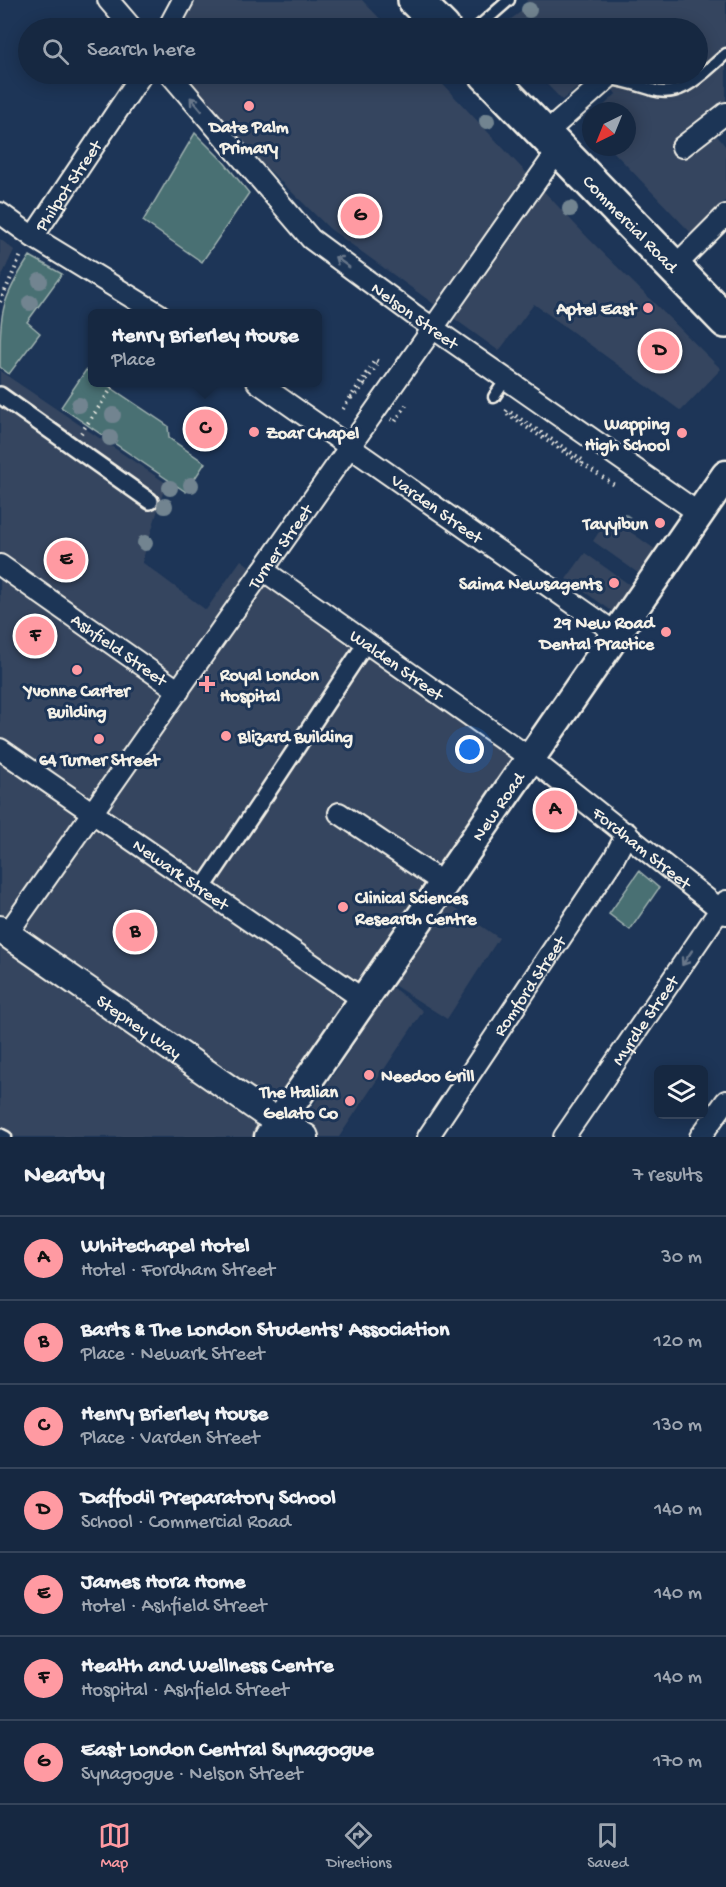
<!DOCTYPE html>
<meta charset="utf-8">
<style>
:root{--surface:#162841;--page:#23344c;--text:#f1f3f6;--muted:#9ea6b1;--line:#35445a;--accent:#ff9aa2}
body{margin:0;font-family:"Gochi Hand",sans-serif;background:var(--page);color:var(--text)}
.controls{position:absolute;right:18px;bottom:18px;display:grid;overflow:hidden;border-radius:9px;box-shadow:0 3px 15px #0003}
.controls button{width:54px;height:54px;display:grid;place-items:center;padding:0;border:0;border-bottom:2px solid var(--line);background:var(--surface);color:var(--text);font:30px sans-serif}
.compass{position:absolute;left:582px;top:102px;width:54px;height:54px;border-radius:50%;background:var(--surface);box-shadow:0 3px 15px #0003;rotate:223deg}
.you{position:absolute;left:470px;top:750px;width:21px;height:21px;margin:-15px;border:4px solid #fff;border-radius:50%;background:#1a73e8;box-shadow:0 0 0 9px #1a73e833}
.badge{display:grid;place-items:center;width:39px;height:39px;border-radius:50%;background:var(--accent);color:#111;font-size:20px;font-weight:700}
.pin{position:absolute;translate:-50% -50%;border:3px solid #fff;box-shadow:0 2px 6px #0006}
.popup{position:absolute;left:88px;top:309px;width:234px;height:78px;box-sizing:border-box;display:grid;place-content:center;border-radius:9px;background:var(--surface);filter:drop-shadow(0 2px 4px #0005);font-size:20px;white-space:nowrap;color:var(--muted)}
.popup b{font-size:22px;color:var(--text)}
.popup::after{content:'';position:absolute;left:50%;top:100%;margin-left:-12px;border:12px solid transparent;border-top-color:var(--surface)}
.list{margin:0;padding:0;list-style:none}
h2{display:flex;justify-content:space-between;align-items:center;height:78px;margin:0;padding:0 24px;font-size:26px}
h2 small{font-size:20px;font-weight:400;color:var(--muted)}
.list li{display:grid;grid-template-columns:39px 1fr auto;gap:18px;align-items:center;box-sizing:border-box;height:84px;padding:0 24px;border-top:2px solid var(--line)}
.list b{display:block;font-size:22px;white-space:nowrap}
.list p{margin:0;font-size:20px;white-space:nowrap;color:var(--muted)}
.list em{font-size:20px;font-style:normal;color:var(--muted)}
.icon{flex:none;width:33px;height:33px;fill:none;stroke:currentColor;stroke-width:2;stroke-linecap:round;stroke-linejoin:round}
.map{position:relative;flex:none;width:726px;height:1137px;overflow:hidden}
.search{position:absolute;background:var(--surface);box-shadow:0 3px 15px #0003;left:18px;right:18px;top:18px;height:66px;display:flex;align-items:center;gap:15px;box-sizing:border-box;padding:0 21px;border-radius:33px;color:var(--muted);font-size:22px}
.sheet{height:666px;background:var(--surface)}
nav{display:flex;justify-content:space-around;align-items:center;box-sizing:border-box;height:84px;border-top:2px solid var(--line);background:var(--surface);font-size:16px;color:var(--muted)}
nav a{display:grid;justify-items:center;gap:3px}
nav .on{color:var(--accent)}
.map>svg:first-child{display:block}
.built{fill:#34455f}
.green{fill:#487073;stroke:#9eb0ae;stroke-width:1.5}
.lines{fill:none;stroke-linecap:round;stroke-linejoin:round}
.service-casing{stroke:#f4f1e8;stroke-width:15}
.pedestrian-casing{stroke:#f4f1e8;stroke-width:20}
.minor-casing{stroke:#f4f1e8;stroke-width:24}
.tertiary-casing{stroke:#f4f1e8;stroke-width:30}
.secondary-casing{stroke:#f4f1e8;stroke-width:33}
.trunk-casing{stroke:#f4f1e8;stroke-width:38}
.path{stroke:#f4f1e8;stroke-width:4;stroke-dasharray:1.5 4.5;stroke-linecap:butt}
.service{stroke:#1d3557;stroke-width:10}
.pedestrian{stroke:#1d3557;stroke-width:15}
.minor{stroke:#1d3557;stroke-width:20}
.tertiary{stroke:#1d3557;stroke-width:26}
.secondary{stroke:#1d3557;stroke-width:28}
.trunk{stroke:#1d3557;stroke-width:33}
.tree{fill:#728490}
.oneway{stroke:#68778a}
.poi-dot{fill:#ff9aa2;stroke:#1d3557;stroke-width:2}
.labels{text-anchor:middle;stroke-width:6;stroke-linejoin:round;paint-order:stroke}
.poi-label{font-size:18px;font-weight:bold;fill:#f4f1e8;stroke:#1d3557;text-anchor:end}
.street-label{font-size:18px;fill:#f4f1e8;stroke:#1d3557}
</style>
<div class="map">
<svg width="726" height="1137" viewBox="0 0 726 1137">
<rect width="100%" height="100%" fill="#1d3557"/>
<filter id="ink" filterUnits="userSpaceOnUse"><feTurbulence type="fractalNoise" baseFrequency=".0167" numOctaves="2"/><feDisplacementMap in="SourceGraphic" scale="12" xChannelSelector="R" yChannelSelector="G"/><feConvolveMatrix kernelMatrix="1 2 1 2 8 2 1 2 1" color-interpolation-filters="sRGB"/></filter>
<g filter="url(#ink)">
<g class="built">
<polygon points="190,0 362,0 389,28 176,28"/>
<polygon points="526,0 726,0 726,105 715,133 726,147 726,200 691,233 609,147 627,147 627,111 598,111 616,94 602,74 698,74 698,28 499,28 530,5"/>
<polygon points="178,74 433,74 589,239 721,369 681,411 534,304 499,351 330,229 241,143"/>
<polygon points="537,74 595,74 562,100"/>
<polygon points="0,239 14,250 0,280"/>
<polygon points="0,371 166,483 142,562 206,610 241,560 517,759 429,891 499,938 447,1019 373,972 260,1137 0,1137"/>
<polygon points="609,517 662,554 645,578 593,541"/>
<polygon points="585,553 637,590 619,616 566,579"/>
<polygon points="392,987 423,1011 339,1137 292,1137"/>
</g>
<g class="green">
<polygon points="195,133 223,161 249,193 202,262 143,221"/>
<path d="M 30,256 L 62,274 L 27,322 L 40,333 L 9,374 L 0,367 C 0,313 0,301 30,256 Z"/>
<polygon points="86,370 92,374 92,382 104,383 168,426 169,438 205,463 186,492 61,407"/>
<polygon points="639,871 659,888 630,930 609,914"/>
</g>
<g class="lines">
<defs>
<g id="service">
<polyline points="477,28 509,0"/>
<path d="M 607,79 C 624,80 637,85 653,90 C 683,99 704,72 726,54"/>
<polyline points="494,397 506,379"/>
<polyline points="0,1134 6,1137"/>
</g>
<g id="pedestrian">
<polyline points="0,395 150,501"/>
<polyline points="264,797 366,643"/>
<polyline points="202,889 260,803"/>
</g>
<g id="minor">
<polyline points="108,0 132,28"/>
<polyline points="168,28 183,0"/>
<path id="s1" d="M 170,74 L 311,239 L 417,317 L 700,514"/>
<polyline points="545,134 607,79"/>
<polyline points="682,147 726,113"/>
<polyline points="0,213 33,237 159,314"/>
<path id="s2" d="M 33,237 L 142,74"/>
<polyline points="674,267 726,215"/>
<path id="s3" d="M 257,382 L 617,634"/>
<path id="s4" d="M 0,565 L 179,691"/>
<path id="s5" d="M 263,570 L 530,758 L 726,914"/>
<path id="s6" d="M 0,749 L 364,1000"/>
<polyline points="339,813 443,883"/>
<path id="s7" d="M 7,934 L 559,149"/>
<path id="s8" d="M 428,1137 L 614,858 L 627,833"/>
<path id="s9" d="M 564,1137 L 726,901"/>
<polyline points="700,1137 726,1101"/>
</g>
<g id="tertiary">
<path id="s10" d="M 0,929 L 263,1112 L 305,1137"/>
</g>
<g id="secondary">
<path id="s11" d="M 269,1137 L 726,475"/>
</g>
<g id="trunk">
<polyline points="415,0 443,28"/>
<path id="s12" d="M 486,74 L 726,321"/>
</g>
</defs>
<use href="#service" class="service-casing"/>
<use href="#pedestrian" class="pedestrian-casing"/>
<use href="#minor" class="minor-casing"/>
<use href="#tertiary" class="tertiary-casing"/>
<use href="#secondary" class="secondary-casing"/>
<use href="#trunk" class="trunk-casing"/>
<g class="path">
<polyline points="0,302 22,253"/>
<polyline points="351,398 357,394 364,384"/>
<polyline points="343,409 375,360 379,362 364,384 369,387"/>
<polyline points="391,419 395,422 408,402"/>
<polyline points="81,433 114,385"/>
<polyline points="582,464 584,461 507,410 505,413 616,486"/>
</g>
<use href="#service" class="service"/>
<use href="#pedestrian" class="pedestrian"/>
<use href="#minor" class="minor"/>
<use href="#tertiary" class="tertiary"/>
<use href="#secondary" class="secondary"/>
<use href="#trunk" class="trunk"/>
</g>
<g class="tree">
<circle cx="529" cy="10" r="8"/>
<circle cx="487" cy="121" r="8"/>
<circle cx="570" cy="209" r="8"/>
<circle cx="40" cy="281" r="8"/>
<circle cx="30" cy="303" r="8"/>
<circle cx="79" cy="405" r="8"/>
<circle cx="113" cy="415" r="8"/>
<circle cx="110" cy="438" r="8"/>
<circle cx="191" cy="485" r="8"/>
<circle cx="170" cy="488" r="8"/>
<circle cx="165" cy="506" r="8"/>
<circle cx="624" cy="522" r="8"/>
<circle cx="145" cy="543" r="8"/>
</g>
<defs><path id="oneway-shaft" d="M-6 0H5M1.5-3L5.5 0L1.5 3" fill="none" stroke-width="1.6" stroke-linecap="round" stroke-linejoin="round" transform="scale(1.5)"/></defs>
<g class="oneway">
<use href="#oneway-shaft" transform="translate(196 104) rotate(-130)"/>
<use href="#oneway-shaft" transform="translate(342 262) rotate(-144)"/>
<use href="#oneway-shaft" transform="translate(687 958) rotate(124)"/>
</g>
</g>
<g class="poi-dot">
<circle cx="249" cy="106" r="6"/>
<circle cx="648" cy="308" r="6"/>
<circle cx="254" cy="432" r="6"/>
<circle cx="682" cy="433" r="6"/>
<circle cx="660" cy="523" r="6"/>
<circle cx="614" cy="583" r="6"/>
<circle cx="666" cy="632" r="6"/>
<circle cx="77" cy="670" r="6"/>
<path d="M204 675h6v6h6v6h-6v6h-6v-6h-6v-6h6z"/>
<circle cx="226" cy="736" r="6"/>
<circle cx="99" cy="739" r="6"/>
<circle cx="343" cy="907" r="6"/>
<circle cx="369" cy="1075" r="6"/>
<circle cx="350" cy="1101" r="6"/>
</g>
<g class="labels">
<g class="poi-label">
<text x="249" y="132" text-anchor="middle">Date Palm<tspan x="249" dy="21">Primary</tspan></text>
<text x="636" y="314">Aptel East</text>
<text x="670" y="429">Wapping<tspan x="670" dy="21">High School</tspan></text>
<text x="266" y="438" text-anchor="start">Zoar Chapel</text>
<text x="648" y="529">Tayyibun</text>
<text x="602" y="589">Saima Newsagents</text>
<text x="654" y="628">29 New Road<tspan x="654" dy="21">Dental Practice</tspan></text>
<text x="220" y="680" text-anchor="start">Royal London<tspan x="220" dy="21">Hospital</tspan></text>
<text x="77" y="696" text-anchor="middle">Yvonne Carter<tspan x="77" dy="21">Building</tspan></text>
<text x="238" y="742" text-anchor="start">Blizard Building</text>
<text x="99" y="765" text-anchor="middle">64 Turner Street</text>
<text x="355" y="903" text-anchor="start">Clinical Sciences<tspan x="355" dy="21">Research Centre</tspan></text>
<text x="381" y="1081" text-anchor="start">Needoo Grill</text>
<text x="338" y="1097">The Italian<tspan x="338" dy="21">Gelato Co</tspan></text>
</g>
<g class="street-label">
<text dy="6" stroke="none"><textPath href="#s2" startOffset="62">Philpot Street</textPath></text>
<text dy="6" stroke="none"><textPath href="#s12" startOffset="208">Commercial Road</textPath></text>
<text dy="6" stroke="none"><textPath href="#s1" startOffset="346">Nelson Street</textPath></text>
<text dy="6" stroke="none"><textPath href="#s3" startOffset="220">Varden Street</textPath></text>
<text dy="6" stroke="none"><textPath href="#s7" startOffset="474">Turner Street</textPath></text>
<text dy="6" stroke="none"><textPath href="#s4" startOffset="146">Ashfield Street</textPath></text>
<text dy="6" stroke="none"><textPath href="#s5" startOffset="164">Walden Street</textPath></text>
<text dy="6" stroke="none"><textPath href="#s11" startOffset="402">New Road</textPath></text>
<text dy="6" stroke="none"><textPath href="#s5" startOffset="470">Fordham Street</textPath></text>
<text dy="6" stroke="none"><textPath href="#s6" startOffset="220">Newark Street</textPath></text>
<text dy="6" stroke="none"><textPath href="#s8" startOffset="182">Romford Street</textPath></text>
<text dy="6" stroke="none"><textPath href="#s9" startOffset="142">Myrdle Street</textPath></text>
<text dy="6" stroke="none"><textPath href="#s10" startOffset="170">Stepney Way</textPath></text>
</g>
</g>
</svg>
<div class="controls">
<button><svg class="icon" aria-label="layers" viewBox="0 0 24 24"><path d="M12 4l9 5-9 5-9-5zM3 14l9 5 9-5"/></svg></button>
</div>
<svg class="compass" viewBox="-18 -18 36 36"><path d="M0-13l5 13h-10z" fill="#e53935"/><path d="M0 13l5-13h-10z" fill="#9ea6b1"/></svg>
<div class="you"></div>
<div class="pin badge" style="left:555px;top:810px">A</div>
<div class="pin badge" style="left:135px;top:932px">B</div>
<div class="pin badge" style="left:205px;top:429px">C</div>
<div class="popup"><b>Henry Brierley House</b>Place</div>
<div class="pin badge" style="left:660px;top:351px">D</div>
<div class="pin badge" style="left:66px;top:560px">E</div>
<div class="pin badge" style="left:35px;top:636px">F</div>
<div class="pin badge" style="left:360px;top:216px">G</div>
<div class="search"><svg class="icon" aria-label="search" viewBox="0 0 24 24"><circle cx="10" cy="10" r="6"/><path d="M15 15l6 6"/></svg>Search here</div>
</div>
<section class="sheet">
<h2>Nearby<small>7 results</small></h2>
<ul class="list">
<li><span class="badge">A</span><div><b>Whitechapel Hotel</b><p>Hotel · Fordham Street</p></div><em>30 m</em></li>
<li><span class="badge">B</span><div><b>Barts &amp; The London Students' Association</b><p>Place · Newark Street</p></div><em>120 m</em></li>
<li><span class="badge">C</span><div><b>Henry Brierley House</b><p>Place · Varden Street</p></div><em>130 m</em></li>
<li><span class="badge">D</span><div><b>Daffodil Preparatory School</b><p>School · Commercial Road</p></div><em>140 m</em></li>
<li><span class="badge">E</span><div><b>James Hora Home</b><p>Hotel · Ashfield Street</p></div><em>140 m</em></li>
<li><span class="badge">F</span><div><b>Health and Wellness Centre</b><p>Hospital · Ashfield Street</p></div><em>140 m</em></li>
<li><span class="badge">G</span><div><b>East London Central Synagogue</b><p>Synagogue · Nelson Street</p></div><em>170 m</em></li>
</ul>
</section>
<nav>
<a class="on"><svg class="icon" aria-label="map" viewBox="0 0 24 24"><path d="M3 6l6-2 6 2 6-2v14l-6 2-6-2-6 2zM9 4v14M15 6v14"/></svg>Map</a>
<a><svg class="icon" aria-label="directions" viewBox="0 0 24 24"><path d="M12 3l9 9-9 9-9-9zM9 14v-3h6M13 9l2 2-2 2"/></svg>Directions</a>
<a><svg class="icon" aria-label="saved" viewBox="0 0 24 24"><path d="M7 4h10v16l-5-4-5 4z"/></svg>Saved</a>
</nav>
